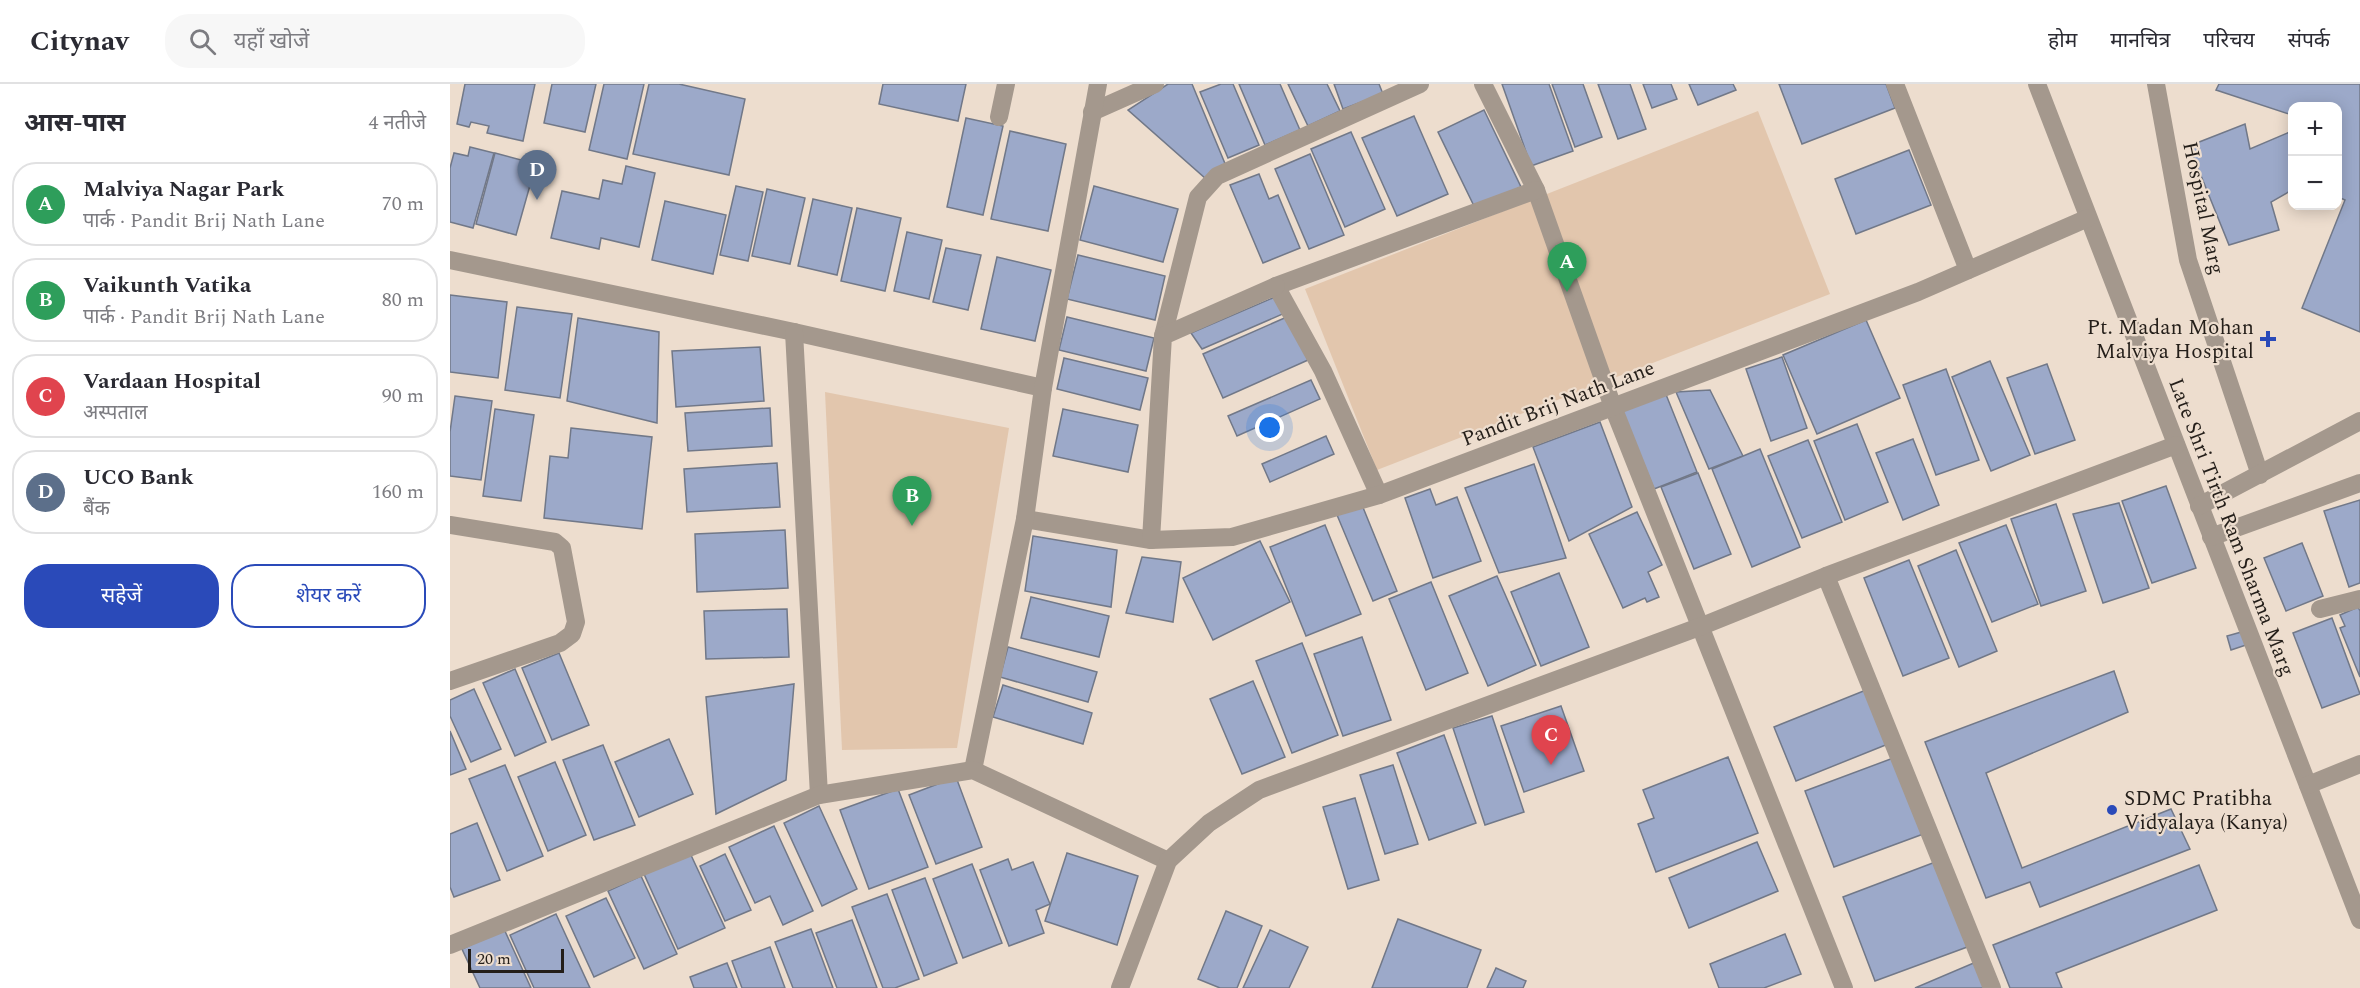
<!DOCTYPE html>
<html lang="hi">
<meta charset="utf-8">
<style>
:root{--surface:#fff;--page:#f7f7f7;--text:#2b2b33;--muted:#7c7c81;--line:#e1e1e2;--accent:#2a4ab9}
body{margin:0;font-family:Spectral,"Noto Sans Devanagari",serif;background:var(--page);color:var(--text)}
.controls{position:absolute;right:18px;top:18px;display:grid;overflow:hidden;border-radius:12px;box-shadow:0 3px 15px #0003}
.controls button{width:54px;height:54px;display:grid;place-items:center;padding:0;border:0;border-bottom:2px solid var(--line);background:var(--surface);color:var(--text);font:30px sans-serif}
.scale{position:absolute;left:18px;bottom:15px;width:96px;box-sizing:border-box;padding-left:6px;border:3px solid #241e19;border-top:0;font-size:16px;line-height:21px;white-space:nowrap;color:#241e19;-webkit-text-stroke:4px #edddce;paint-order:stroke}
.you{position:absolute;left:820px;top:344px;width:21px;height:21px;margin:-15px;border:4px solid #fff;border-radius:50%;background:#1a73e8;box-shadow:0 0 0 9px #1a73e833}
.badge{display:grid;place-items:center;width:39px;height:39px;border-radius:50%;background:var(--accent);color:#fff;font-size:20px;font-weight:700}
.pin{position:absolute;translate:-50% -50px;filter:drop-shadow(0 2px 3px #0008)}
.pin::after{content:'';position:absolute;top:32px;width:21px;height:18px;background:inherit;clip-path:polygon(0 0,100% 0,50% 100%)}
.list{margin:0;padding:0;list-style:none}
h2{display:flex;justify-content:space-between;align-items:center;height:78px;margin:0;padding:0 24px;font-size:26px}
h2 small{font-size:20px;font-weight:400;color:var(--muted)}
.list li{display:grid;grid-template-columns:39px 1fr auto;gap:18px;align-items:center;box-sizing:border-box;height:84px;margin:0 12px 12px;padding:0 12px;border:2px solid var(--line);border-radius:24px}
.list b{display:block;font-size:22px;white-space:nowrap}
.list p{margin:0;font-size:20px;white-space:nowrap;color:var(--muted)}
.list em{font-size:20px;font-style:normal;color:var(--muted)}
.actions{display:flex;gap:12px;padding:18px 24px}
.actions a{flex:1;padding:14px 0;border:2px solid var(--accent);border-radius:24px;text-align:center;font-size:21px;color:var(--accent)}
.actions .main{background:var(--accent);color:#fff}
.icon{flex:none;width:33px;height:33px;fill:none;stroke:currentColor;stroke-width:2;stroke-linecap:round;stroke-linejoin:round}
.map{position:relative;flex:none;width:1910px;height:904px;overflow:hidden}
header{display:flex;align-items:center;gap:36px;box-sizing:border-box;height:84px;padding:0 30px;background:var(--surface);border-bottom:2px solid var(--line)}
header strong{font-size:28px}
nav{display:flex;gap:33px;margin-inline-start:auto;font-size:21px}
.search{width:420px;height:54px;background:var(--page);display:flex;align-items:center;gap:15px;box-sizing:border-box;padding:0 21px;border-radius:24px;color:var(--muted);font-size:22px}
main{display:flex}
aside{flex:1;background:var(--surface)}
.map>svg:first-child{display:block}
.green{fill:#e2c6ad}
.building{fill:#9ca9c9;stroke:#717888;stroke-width:1.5}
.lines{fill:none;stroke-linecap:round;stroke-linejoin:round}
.minor{stroke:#a4988d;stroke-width:18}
.poi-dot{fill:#2a4ab9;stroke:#edddce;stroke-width:2}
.labels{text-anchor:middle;stroke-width:4.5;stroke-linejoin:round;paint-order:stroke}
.street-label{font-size:21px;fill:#241e19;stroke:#edddce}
.poi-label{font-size:21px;fill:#241e19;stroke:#edddce;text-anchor:end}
</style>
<header>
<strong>Citynav</strong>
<div class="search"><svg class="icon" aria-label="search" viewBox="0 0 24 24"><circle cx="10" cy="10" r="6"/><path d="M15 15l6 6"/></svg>यहाँ खोजें</div>
<nav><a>होम</a><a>मानचित्र</a><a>परिचय</a><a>संपर्क</a></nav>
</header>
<main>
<aside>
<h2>आस-पास<small>4 नतीजे</small></h2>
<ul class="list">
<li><span class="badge" style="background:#2e9e5b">A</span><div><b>Malviya Nagar Park</b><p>पार्क · Pandit Brij Nath Lane</p></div><em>70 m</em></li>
<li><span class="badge" style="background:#2e9e5b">B</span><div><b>Vaikunth Vatika</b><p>पार्क · Pandit Brij Nath Lane</p></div><em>80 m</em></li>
<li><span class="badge" style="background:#e0444e">C</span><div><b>Vardaan Hospital</b><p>अस्पताल</p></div><em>90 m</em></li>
<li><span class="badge" style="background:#5c6f8a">D</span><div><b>UCO Bank</b><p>बैंक</p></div><em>160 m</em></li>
</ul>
<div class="actions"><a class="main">सहेजें</a><a>शेयर करें</a></div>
</aside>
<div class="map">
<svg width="1910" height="904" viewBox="0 0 1910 904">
<rect width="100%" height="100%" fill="#edddce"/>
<g class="green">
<polygon points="1308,27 1380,210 927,386 855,205"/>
<polygon points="375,308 559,344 507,664 392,666"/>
</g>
<g class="building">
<polygon points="15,0 85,0 73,57 37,49 39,42 21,38 19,43 7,40"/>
<polygon points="102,0 146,0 135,48 94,39"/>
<polygon points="154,0 194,0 177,75 139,66"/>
<polygon points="199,0 229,0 295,15 279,91 183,70"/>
<polygon points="433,0 516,0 508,37 429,20"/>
<polygon points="718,0 742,0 776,82 755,94 678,26"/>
<polygon points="771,0 783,0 809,61 778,74 750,8"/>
<polygon points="789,0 830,0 850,46 815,61"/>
<polygon points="838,0 877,0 890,27 858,42"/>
<polygon points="884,0 929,0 933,10 893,25"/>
<polygon points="1052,0 1099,0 1123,67 1081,82"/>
<polygon points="1102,0 1133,0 1152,53 1125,63"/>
<polygon points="1148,0 1180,0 1196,45 1168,55"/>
<polygon points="1193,0 1221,0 1227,15 1202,24"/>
<polygon points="1239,0 1283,0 1286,6 1248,21"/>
<polygon points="1329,0 1436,0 1445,24 1352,60"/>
<polygon points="1769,0 1910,0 1910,248 1852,224 1895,116 1888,113 1888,22 1842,22 1842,31 1766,6"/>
<polygon points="1034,26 1071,103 1025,124 988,48"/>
<polygon points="964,32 998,110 947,132 912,54"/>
<polygon points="516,34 553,42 533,131 497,123"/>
<polygon points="1795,40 1800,65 1842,47 1842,106 1821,118 1829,146 1779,161 1739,62"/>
<polygon points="560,47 616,60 598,147 541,135"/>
<polygon points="901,48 935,125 895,143 861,65"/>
<polygon points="20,63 44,69 23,144 0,138 0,84 4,69 18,72"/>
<polygon points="1459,66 1481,121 1406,150 1385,95"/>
<polygon points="45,69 86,80 66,151 26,140"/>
<polygon points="860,70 894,151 859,165 825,85"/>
<polygon points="176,82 205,89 189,163 151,154 149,165 101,154 112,107 149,115 153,96 172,100"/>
<polygon points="809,90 819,115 828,111 850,164 813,179 780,101"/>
<polygon points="286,102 313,108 298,177 270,171"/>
<polygon points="644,102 728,125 713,178 630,156"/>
<polygon points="317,105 355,114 340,180 302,172"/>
<polygon points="363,115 402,124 387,191 348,182"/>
<polygon points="215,117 276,131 263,190 202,176"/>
<polygon points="407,124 451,134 435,207 391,197"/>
<polygon points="457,148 492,156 479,215 444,207"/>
<polygon points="496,164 531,171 518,226 483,218"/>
<polygon points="628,171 715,192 705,236 617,215"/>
<polygon points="547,173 601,186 585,257 531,245"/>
<polygon points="0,211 57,218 48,294 0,288"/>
<polygon points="825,213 835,229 752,265 741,249"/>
<polygon points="67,223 122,230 110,314 55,306"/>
<polygon points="839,232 858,276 773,314 753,270"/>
<polygon points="617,233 704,254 696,287 609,266"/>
<polygon points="128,234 209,248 207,339 117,317"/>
<polygon points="1416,236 1450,314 1367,350 1333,271"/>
<polygon points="310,263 314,317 226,323 222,267"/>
<polygon points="1332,273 1357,344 1321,357 1296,285"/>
<polygon points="614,274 698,294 690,326 607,305"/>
<polygon points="1540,277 1580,371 1541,387 1502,293"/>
<polygon points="1597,280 1625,356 1585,370 1557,294"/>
<polygon points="1496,285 1529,376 1486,391 1453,301"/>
<polygon points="861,296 870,315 787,352 778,332"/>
<polygon points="1260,306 1293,372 1259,385 1226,308"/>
<polygon points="1215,308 1247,388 1204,405 1171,325"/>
<polygon points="5,312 42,317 31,396 0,392 0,348"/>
<polygon points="320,324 322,362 238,367 235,329"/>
<polygon points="45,325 84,331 71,417 33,412"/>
<polygon points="613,325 688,341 678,388 603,372"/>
<polygon points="1150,338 1182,423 1119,457 1083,363"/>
<polygon points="1407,340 1438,418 1395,436 1364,357"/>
<polygon points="121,344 202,353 192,445 94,434 100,372 118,374"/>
<polygon points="876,352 884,370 820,398 812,380"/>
<polygon points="1463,355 1489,421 1453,436 1426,369"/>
<polygon points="1358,356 1392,438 1352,454 1318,372"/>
<polygon points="1310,365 1350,463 1302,483 1262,385"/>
<polygon points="327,379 330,423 237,428 234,385"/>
<polygon points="1084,380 1116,474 1049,489 1015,404"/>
<polygon points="1248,389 1281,470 1244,485 1211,403"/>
<polygon points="1716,402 1746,484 1702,499 1672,417"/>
<polygon points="980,405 986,421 1007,413 1031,477 983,494 955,414"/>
<polygon points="1910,416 1910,499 1899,503 1874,427"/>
<polygon points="1669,419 1699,504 1653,519 1623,430"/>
<polygon points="1606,420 1636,507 1591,522 1561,435"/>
<polygon points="912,421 947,507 923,517 887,431"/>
<polygon points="1187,428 1212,481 1198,488 1209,513 1197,518 1195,514 1173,524 1139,450"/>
<polygon points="875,441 911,530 856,552 820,463"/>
<polygon points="1556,441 1588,520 1542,538 1509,459"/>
<polygon points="335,446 338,504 247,508 245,450"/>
<polygon points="583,452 667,466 661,523 575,507"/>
<polygon points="810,457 840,518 763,556 733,494"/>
<polygon points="1852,459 1873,512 1836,527 1814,474"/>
<polygon points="1506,466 1547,567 1509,583 1468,482"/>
<polygon points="692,473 731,478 723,538 676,529"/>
<polygon points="1459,476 1499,574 1453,592 1414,494"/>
<polygon points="1109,489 1139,563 1091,582 1061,508"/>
<polygon points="1047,492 1086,581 1038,602 999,512"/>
<polygon points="981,498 1018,589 976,606 939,515"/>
<polygon points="581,513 659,532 649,573 571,554"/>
<polygon points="1908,523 1910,527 1910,593 1890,544 1895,542 1890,531"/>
<polygon points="337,525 339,573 256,575 254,527"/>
<polygon points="1882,534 1910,610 1872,624 1843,549"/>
<polygon points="1795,547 1799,560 1781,566 1777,552"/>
<polygon points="912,553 941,636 893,652 864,570"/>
<polygon points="852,559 888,651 842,669 806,577"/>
<polygon points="558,563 647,588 638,618 550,593"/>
<polygon points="109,569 139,641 102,656 72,584"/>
<polygon points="65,585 96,658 65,672 33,599"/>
<polygon points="1664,587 1678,628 1536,689 1572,784 1721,725 1740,765 1590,823 1580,798 1536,814 1475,658"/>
<polygon points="803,597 835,673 792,690 760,615"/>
<polygon points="344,600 336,696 266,730 256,613"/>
<polygon points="553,601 642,629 633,660 543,633"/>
<polygon points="24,605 51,665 21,678 0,632 0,616"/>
<polygon points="1416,606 1438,660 1346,697 1324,643"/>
<polygon points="1111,622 1134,687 1074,708 1051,642"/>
<polygon points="1042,632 1074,728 1035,741 1003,644"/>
<polygon points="0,647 16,685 0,691"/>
<polygon points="994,651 1026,739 979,756 947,669"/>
<polygon points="219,655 243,710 189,733 165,678"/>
<polygon points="153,661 185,741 144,756 113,676"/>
<polygon points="1278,673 1308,749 1206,788 1188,740 1204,734 1193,706"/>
<polygon points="1446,673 1476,749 1384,783 1355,707"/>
<polygon points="105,678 136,751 98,767 68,693"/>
<polygon points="55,681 93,772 57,787 19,695"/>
<polygon points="943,681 968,760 935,770 910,691"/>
<polygon points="506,693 532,763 486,780 459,711"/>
<polygon points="448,705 478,783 419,805 390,726"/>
<polygon points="905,714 929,796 898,805 873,723"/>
<polygon points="369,722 407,805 372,822 334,739"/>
<polygon points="27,739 50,796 4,813 0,803 0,750"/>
<polygon points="324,742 363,827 333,841 320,812 305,819 279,763"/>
<polygon points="1307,758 1328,807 1239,844 1219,794"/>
<polygon points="240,769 275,844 228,865 194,790"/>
<polygon points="617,769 688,792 667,861 595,837"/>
<polygon points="275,770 301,826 275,837 250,782"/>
<polygon points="558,775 562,786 583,778 600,820 586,826 594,849 559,862 530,786"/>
<polygon points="1488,777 1520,862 1425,897 1393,813"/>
<polygon points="522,780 552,859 513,874 483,795"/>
<polygon points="1749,781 1767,826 1606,889 1612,904 1560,904 1543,861"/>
<polygon points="191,792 227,870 194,885 158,807"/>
<polygon points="475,794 507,879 474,892 442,806"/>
<polygon points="437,810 469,895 445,904 433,904 402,823"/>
<polygon points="156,814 185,874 144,893 116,832"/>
<polygon points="776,827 812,842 787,904 770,904 748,895"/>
<polygon points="106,830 140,904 84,904 60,851"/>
<polygon points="948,835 1031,866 1017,904 922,904"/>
<polygon points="402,836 427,904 387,904 366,849"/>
<polygon points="54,845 81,904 30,904 12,865"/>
<polygon points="361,845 383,904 343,904 325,858"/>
<polygon points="820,846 858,863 839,904 793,904"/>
<polygon points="1335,850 1351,890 1314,904 1269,904 1260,880"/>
<polygon points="320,863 335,904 292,904 282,877"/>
<polygon points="1526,878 1537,904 1465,904"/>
<polygon points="277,879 287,904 244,904 240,893"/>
<polygon points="1046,884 1076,897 1073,904 1037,904"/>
</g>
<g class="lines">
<g class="minor">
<polyline points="1033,0 1086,106 1163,323 1394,904"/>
<polyline points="1445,0 1518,186"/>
<polyline points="1587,0 1910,836"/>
<polyline points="1706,0 1738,176 1810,391"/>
<polyline points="642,28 705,0"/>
<polyline points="549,33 556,0"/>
<polyline points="0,176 344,248 593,304"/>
<polyline points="344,248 369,711"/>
<polyline points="713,252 748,113 767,92 970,0"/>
<polyline points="929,411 873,287 826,202 1086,106"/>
<polyline points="1749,422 1910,337"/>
<polyline points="575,435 701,456 782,453 929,411 1468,208 1638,134"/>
<polyline points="0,441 105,458 112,464 126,538 122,550 110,559 0,597"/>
<polyline points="1761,453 1910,399"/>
<polyline points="701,456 713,252 826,202"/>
<polyline points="1376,492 1542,904"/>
<polyline points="1870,525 1910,515"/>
<polyline points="523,686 575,435 593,304 648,0"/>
<polyline points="1858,701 1910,680"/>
<polyline points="0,861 369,711 523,686 718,777"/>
<polyline points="670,904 718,777 759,739 809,706 1252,542 1376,492 1726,361"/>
</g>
</g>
<g class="poi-dot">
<path d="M1815 246h6v6h6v6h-6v6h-6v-6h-6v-6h6z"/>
<circle cx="1662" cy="726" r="6"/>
</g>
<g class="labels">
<g class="street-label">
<text transform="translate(1754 124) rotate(78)" y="7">Hospital Marg</text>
<text transform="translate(1108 319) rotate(-21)" y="7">Pandit Brij Nath Lane</text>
<text transform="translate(1782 443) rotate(69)" y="7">Late Shri Tirth Ram Sharma Marg</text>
</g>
<g class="poi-label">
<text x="1804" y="250">Pt. Madan Mohan<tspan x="1804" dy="24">Malviya Hospital</tspan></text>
<text x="1674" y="721" text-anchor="start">SDMC Pratibha<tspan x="1674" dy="24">Vidyalaya (Kanya)</tspan></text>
</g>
</g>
</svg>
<div class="controls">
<button>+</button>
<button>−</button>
</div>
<div class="scale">20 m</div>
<div class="you"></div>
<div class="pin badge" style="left:1117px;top:208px;background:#2e9e5b">A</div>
<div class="pin badge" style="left:462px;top:442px;background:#2e9e5b">B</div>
<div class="pin badge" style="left:1101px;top:681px;background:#e0444e">C</div>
<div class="pin badge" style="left:87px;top:116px;background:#5c6f8a">D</div>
</div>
</main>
